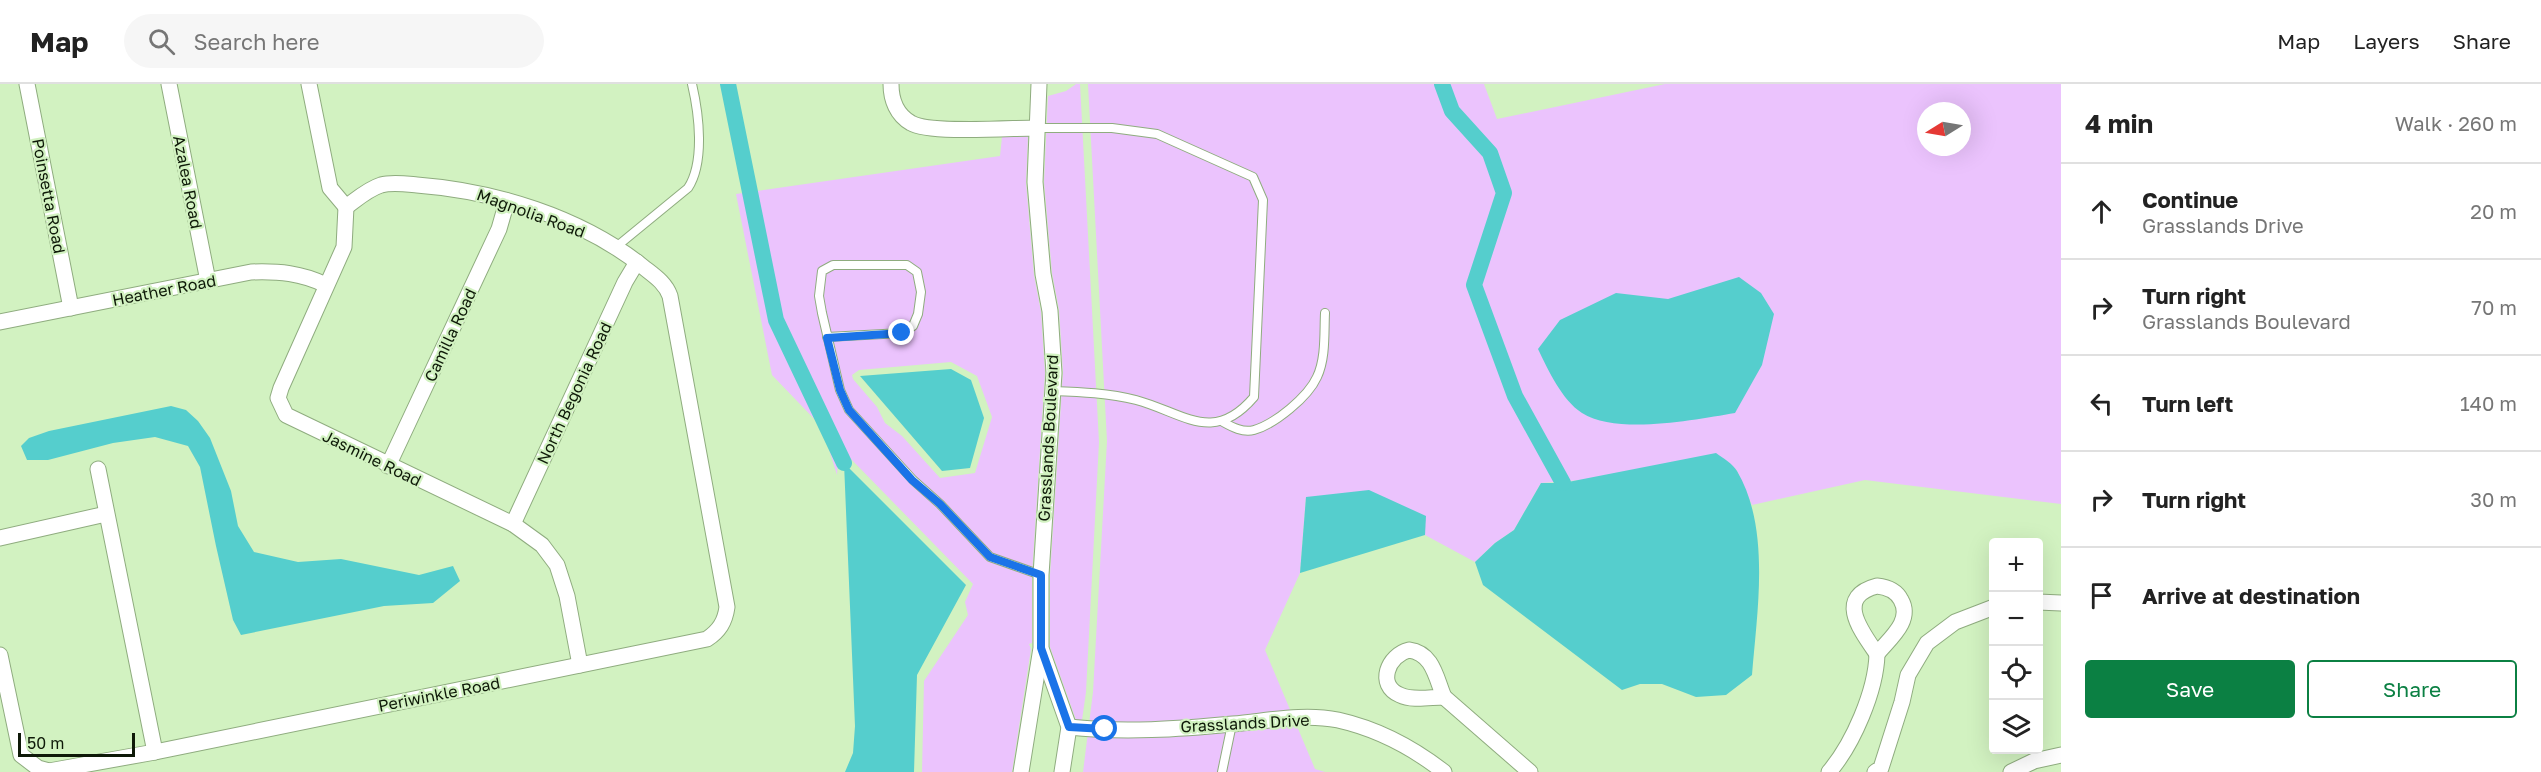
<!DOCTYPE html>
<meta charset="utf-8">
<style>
:root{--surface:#fff;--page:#f6f6f6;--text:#222;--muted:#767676;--line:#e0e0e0;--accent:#0b8043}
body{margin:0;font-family:"Golos Text",sans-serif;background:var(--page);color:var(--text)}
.controls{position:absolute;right:18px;bottom:18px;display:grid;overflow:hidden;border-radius:6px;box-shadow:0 6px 24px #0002}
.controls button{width:54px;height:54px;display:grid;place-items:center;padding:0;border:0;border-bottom:2px solid var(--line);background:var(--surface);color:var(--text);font:30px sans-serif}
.compass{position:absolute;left:1917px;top:18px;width:54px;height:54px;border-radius:50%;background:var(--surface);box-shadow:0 6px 24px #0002;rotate:259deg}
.scale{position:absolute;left:18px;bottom:15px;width:117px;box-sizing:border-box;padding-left:6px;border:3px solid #0e1908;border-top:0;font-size:16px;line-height:21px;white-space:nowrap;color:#0e1908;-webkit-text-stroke:4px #d2f2c1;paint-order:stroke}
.stop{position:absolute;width:18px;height:18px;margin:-14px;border:4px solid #1a73e8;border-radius:50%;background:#fff}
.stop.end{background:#1a73e8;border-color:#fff;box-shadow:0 2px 6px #0008}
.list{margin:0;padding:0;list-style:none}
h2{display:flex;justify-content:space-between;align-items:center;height:78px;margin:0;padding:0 24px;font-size:26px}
h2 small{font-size:20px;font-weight:400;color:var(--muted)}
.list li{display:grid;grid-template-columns:39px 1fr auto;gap:18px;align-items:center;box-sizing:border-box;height:96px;padding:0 24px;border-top:2px solid var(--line)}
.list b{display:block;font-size:22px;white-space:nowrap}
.list p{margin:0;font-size:20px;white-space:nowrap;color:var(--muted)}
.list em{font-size:20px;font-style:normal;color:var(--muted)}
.actions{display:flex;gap:12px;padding:18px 24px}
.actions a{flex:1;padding:14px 0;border:2px solid var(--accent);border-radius:6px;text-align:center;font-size:21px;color:var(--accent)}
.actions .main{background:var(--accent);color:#fff}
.icon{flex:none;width:33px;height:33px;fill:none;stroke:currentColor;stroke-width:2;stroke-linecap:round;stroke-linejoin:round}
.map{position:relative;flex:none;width:2061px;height:688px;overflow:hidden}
header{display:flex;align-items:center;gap:36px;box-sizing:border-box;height:84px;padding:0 30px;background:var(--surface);border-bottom:2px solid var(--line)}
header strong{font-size:28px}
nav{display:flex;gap:33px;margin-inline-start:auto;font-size:21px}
.search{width:420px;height:54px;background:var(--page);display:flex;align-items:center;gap:15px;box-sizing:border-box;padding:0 21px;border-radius:33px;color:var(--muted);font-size:22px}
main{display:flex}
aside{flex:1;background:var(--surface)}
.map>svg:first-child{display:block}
.green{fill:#ebc3fd;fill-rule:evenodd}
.water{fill:#55cecd}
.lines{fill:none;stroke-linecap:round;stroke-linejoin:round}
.canal{stroke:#55cecd;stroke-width:16}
.service-casing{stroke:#8fac7f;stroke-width:10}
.minor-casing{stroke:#8fac7f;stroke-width:17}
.service{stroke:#fff;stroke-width:8}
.minor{stroke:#fff;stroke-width:15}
.route{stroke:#1a73e8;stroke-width:8}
.labels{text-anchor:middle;stroke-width:4.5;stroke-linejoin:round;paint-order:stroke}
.street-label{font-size:16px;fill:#0e1908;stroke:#d2f2c1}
</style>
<header>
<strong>Map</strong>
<div class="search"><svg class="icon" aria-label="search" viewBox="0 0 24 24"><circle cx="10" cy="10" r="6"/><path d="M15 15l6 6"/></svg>Search here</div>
<nav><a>Map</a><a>Layers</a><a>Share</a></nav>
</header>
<main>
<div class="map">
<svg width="2061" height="688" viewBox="0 0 2061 688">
<rect width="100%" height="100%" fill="#d2f2c1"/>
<g class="green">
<polygon points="1076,0 1080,0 1099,358 1086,608 1082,636 1076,636 1050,563 1050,491 1063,288 1059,226 1052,189 1044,98 1048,12 1066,7"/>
<path d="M 1088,0 L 1484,0 L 1497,35 L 1665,0 L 2061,0 L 2061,420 L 1865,396 L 1752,421 L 1736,385 L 1541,399 L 1514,446 L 1495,459 L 1475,478 L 1425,451 L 1425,432 L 1306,413 L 1300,489 L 1265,566 L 1315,685 L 1325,688 L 1083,688 L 1093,608 L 1107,357 ZM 1926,27 L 1962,27 L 1962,63 L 1926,63 Z"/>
<path d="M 1028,52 L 1026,99 L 1034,191 L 1041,228 L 1045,289 L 1032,491 L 1032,559 L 1029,560 L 1031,565 L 1012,688 L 922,688 L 924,597 L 968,531 L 965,518 L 973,500 L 850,374 L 844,372 L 838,375 L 837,391 L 822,343 L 772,291 L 736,110 L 1000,72 L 1002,53 ZM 951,278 L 977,292 L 992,333 L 975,389 L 940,394 L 902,352 L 885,339 L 877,323 L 853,295 L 852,291 L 859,286 Z"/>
</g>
<g class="water">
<path d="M 1739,193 L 1761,209 L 1774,230 L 1762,281 L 1735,329 C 1694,336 1617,351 1582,329 C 1562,316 1548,286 1538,265 L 1560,236 L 1616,209 L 1668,215 Z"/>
<polygon points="951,285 971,296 984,334 970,384 942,387 860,292"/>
<polygon points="171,322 186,326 198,337 210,354 231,407 238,442 254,468 298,478 341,475 419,491 453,482 460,497 433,519 384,522 241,551 233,536 216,462 200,383 188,362 155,353 113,359 48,376 27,376 21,362 29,354 49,347"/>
<path d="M 1716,369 C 1723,374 1733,380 1737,387 C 1771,445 1757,527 1752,591 L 1726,611 L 1696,613 L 1662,600 L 1640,600 L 1622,606 L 1483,501 L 1475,478 L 1495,459 L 1514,446 L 1541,399 L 1563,399 Z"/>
<polygon points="844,379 966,501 917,591 914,688 845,688 853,669 855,642"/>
<polygon points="1369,406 1426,432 1425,451 1300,489 1306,413"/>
</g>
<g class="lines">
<g class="canal">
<polyline points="728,0 776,236 844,379"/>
<polyline points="1442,0 1452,27 1490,69 1504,109 1474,201 1515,312 1563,399"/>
</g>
<defs>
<g id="service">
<path d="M 1037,44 L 1112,44 L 1157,50 L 1253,93 L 1263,116 L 1254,313 C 1213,361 1184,329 1136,316 C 1109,309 1080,308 1052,307"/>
<path d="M 616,163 L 688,104 C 705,78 699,30 692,0"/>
<polyline points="827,253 902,249 913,242 918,230 921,208 917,188 907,181 833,181 822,187 819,212 822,229 840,306 849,326 913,396 940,420 990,473 1041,491"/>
<path d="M 1223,338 C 1232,343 1243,349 1254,346 C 1275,340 1308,313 1317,293 C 1326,274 1324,249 1325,229"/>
<polyline points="1222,688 1232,640"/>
</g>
<g id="minor">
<polyline points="27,0 71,224"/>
<polyline points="169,0 208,197"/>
<polyline points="309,0 330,104 346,123"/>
<path d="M 891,0 C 891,16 897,31 911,39 C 929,50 1011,44 1037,44"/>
<polyline points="346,123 344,163 281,304 278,314 286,331 513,440 542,461 557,481 567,512 580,581"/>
<path d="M 0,238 L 251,188 C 279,187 301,189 326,201"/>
<polyline points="388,382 499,145 507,117"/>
<polyline points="98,385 155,668"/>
<polyline points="513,440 625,198 637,178"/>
<polyline points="0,454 106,430"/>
<path d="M 1877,502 C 1887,503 1896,506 1901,516 C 1913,537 1889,555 1877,570 C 1862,548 1834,513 1877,502 Z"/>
<polyline points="2038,518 2061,519"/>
<path d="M 1409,566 C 1433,569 1436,594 1444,613 C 1431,613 1412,617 1400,611 C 1376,601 1388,571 1409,566 Z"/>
<polyline points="1042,567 1069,643 1062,688"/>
<path d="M 0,571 L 21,671 L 38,684 L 49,687 L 155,668 L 707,555 C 719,547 725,538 727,523 L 670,212 C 665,198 653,191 642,182 C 580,133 495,107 417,101 C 406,100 392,98 381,101 C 368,105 357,115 346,123"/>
<polyline points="1444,613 1530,688"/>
<path d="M 1069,643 C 1123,649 1180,645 1233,640 C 1268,637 1303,629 1338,636 C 1378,645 1412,663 1444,688"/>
<polyline points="1021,688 1041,564 1041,491 1054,289 1050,227 1043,190 1035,98 1039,0"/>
<path d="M 1829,688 C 1853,660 1876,607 1877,570"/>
<polyline points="1875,688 1881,684 1902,618 1908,591 1927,559 1955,538 1994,523"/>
<polyline points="2011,688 2034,677 2061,671"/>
</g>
</defs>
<use href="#service" class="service-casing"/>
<use href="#minor" class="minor-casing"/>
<use href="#service" class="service"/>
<use href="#minor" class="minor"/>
</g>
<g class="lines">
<polyline class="route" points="902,249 827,254 840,306 849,326 912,396 940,420 990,473 1041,491 1041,564 1069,643 1105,645"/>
</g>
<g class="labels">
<g class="street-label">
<text transform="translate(188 98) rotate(79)" y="6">Azalea Road</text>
<text transform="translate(49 112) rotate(79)" y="6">Poinsetta Road</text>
<text transform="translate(531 129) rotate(20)" y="6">Magnolia Road</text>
<text transform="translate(164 206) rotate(-11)" y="6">Heather Road</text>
<text transform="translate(450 251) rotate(-65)" y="6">Camilla Road</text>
<text transform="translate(574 309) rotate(-65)" y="6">North Begonia Road</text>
<text transform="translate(1048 354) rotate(-87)" y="6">Grasslands Boulevard</text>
<text transform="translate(372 374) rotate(26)" y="6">Jasmine Road</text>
<text transform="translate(439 610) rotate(-11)" y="6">Periwinkle Road</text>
<text transform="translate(1245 639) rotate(-3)" y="6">Grasslands Drive</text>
</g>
</g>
</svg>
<div class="controls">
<button>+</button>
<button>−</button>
<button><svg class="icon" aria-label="locate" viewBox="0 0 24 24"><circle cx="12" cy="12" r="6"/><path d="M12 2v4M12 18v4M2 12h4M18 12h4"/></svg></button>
<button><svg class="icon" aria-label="layers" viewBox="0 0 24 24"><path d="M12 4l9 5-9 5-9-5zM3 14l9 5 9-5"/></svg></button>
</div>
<svg class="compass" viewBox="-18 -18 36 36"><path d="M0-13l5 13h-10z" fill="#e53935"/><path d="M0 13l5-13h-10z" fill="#767676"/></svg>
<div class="scale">50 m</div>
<div class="stop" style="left:1105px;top:645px"></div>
<div class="stop end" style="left:902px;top:249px"></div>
</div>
<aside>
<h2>4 min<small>Walk · 260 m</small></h2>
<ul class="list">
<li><svg class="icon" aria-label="ahead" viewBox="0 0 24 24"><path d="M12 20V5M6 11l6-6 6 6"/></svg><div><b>Continue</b><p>Grasslands Drive</p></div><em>20 m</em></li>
<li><svg class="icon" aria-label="right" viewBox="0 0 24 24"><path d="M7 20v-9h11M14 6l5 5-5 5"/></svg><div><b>Turn right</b><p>Grasslands Boulevard</p></div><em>70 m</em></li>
<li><svg class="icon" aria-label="left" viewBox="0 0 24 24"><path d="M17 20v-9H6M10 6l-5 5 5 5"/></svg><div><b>Turn left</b></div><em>140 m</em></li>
<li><svg class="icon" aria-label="right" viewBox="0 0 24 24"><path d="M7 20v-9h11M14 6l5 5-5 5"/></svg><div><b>Turn right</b></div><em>30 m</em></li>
<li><svg class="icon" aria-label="arrive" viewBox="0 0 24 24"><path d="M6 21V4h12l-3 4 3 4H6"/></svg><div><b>Arrive at destination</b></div></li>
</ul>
<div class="actions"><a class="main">Save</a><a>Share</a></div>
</aside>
</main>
